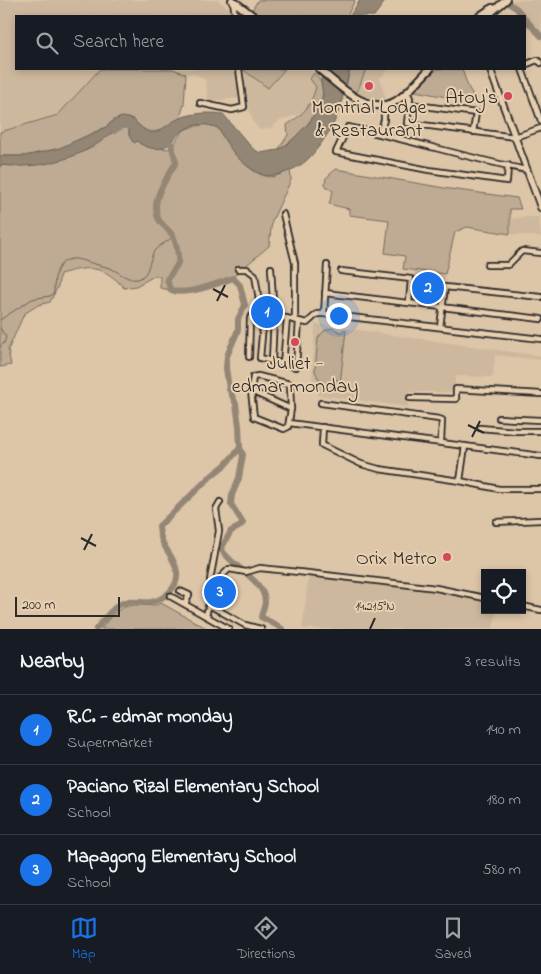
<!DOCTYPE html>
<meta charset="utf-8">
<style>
:root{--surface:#171b24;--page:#20242c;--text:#f1f3f6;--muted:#9ea1a6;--line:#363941;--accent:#1a73e8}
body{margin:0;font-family:"Indie Flower",sans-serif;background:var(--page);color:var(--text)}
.controls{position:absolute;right:15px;bottom:15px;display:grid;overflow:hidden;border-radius:0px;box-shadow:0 2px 8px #0003}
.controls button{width:45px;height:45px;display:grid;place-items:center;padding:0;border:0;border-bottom:1px solid var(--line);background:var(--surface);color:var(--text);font:25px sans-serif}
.scale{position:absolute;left:15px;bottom:12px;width:105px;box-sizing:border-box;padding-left:5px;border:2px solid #2b2b2b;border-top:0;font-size:14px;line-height:18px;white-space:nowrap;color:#2b2b2b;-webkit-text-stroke:4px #e8cfb0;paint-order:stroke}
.you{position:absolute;left:338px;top:315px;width:18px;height:18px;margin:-12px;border:4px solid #fff;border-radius:50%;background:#1a73e8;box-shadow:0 0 0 8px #1a73e833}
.badge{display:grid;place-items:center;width:32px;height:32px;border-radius:50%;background:var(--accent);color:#fff;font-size:16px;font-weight:700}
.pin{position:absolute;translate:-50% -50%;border:2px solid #fff;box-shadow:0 1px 5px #0006}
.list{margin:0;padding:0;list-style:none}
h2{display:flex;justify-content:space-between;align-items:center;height:65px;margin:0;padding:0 20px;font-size:21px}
h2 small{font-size:16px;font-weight:400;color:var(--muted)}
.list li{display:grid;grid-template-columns:32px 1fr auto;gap:15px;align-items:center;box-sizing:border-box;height:70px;padding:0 20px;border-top:1px solid var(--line)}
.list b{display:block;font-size:19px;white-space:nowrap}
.list p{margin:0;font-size:16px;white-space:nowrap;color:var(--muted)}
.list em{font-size:16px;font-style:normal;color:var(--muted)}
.icon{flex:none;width:28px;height:28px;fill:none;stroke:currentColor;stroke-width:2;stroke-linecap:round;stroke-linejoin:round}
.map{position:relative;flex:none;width:541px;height:629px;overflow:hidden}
.search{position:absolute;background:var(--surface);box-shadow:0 2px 8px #0003;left:15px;right:15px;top:15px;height:55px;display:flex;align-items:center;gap:12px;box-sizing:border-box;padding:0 18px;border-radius:0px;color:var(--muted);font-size:19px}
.sheet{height:275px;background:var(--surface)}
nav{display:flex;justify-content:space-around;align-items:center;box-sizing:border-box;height:70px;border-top:1px solid var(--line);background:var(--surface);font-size:14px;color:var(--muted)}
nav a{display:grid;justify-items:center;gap:2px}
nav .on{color:var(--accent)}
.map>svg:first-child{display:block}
.built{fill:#cdb89d}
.green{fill:#bfab93;stroke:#756b5f}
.water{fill:#948675;stroke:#6a6257}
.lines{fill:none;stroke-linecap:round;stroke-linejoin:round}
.stream{stroke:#6a6257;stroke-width:1}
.river{stroke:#948675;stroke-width:6}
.minor-casing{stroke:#2b2b2b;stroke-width:8}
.major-casing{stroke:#2b2b2b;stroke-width:9}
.highway-casing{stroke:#2b2b2b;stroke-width:10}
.minor{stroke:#e8cfb0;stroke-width:4.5}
.major{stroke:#e8cfb0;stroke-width:5.5}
.highway{stroke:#e8cfb0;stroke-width:6}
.ticks{fill:none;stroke:#2b2b2b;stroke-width:2}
.poi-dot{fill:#d1495b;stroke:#e8cfb0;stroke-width:2}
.labels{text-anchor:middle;stroke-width:4;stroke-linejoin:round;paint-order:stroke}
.poi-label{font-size:20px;fill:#2b2b2b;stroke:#e8cfb0;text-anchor:end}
.ticks-label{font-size:12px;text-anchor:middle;fill:#2b2b2b;stroke:#e8cfb0;stroke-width:4;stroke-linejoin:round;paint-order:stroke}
</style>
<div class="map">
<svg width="541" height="629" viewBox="0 0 541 629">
<rect width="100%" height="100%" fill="#ddc5a8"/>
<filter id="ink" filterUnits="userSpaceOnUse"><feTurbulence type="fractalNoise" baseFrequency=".02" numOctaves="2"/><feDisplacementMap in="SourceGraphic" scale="10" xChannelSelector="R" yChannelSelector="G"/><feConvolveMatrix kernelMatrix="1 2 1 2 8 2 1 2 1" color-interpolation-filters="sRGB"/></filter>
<g filter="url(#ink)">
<g class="built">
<polygon points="0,0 218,0 230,9 231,16 16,16 16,69 100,69 58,115 0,132"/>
<polygon points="514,0 541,0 541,34 530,24 512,1"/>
<polygon points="173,69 236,69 239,98 208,101 206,82 202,77 192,74 186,74"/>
<polygon points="285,69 309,69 314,73 310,79 316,87 312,100 305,112 279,121 271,128 260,130 253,122 245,97 245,72 268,88"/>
<polygon points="360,69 389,69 380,78 386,100 378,102 368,101 354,94"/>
<polygon points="526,217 539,217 541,237 510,234 511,219"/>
<polygon points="415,271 445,275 440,305 411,301"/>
<polygon points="315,324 541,356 541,360 495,355 493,377 455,376 455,392 409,392 408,407 318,395 318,381 312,380"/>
<polygon points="309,574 485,597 485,610 497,610 493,629 302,629"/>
</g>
<g class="green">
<polygon points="258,0 355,0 347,16 259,16 252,10"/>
<path d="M 100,69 L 173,69 L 186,74 L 184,104 L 180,118 C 160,130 152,141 133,119 L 114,120 L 106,127 L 60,148 L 25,156 L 0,156 L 0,132 L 58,115 Z"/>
<polygon points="242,69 285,69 268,88"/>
<polygon points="350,69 366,69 356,95 346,87"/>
<polygon points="437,69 462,69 468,87 478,103 415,91"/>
<path d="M 314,73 C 316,75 320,79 321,82 C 331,105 296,140 278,150 L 288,135 L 287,125 C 304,113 310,108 316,87 L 310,79 Z"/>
<path d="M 208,124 L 218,128 C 227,145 249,177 272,177 C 278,176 285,172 290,169 L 291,180 L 272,221 L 269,246 L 235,275 L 223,281 L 187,293 L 160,288 L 160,277 L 156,275 L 136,286 L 124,288 C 103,264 88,266 60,274 L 58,286 L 50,302 L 38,305 L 24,314 L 8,350 L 11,365 L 0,367 L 0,165 C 35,165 54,165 87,150 C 98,145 118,126 126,125 L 129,128 L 129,135 L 141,144 L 152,148 L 172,149 C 182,127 185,128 208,124 Z"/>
<polygon points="336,169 450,189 517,198 521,209 510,209 510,234 467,227 455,232 445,274 403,269 405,256 385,253 389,220 349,215 349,209 329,204 333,191 327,187 325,184 326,178"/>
<polygon points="332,328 342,333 343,330 346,330 340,385 337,385 337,379 330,383 324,383 318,378 315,371 318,338 324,331"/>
<path d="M 161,603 L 208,629 L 101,629 C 111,616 119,605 137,605 C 146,605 152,607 161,603 Z"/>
</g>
<g class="water">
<polygon points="360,0 386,0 374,16 350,16"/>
<path d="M 323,69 L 350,69 C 346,83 343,99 338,113 C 334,126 319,148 309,158 C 300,168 274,180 261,174 C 240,165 228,147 218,128 C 208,124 196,123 187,128 C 172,135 171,152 151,148 C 146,147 141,145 137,141 L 135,143 L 132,141 L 129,135 L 129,128 L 126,125 C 116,126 106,139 97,144 C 68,162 34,169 0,165 L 0,156 L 25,156 L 60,148 L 106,127 L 114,120 L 122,117 L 133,119 C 155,146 159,127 180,118 C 193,113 210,112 223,114 L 252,148 L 260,153 L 278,150 L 287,145 L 310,122 L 323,96 L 321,81 Z"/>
</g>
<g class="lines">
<g class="stream">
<path d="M 0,320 L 32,299 L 50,296 L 54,293 C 54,280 55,261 72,259 C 77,258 86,262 91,263 C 97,265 104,266 110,268 C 119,272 128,281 138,279 C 149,276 149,261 153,253 C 157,245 166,244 173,236"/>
<polyline points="0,328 6,337 4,343 0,347"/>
</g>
<g class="river">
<polyline points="503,0 516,8 523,16"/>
<polyline points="525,19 541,36"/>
<path d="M 114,131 C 120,126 127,124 134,128"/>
<path d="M 168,140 L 171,144 L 176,162 C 169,175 156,192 156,207 C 156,224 166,225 173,236 C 176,242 179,256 178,263 C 176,268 171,274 167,279 L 170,289 C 182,298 219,283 233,278 L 240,285 L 245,305 L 238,319 L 238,330 L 227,356 L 226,368 L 229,389 L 236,404 L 239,426 L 240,448 L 243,455 L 239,478 L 232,495 L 231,504 L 243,523 L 239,527 L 231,531 L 221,549 C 232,567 264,580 265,601 C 265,606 262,612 261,617 L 278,626 L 282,629"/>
<path d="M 96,629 C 102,622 109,612 117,606 C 127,599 140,603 151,602 C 165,599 179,587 177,572 C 175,555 159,547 159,526 L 210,477 L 225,465 L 240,448"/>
</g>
<defs>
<g id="minor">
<polyline points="233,1 235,16"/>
<polyline points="525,65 537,60 541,63"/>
<polyline points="522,69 541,121"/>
<polyline points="407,92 410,98 407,123 515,137 541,128"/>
<polyline points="200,103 232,110 244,107 239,69"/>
<polyline points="409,104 476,113 473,132"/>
<polyline points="380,133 384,120 384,105"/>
<path d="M 508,165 L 507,181 L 429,170 L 336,152 L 348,127 C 408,139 467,158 527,170"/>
<polyline points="283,214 295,263 295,320"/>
<polyline points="487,265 508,265 522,251 541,253"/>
<polyline points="271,268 274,316 272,362"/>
<polyline points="238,269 247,269 255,275 261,313"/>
<polyline points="341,271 411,279 409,303"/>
<polyline points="325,293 541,319"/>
<polyline points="264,313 260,358 296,367 299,321"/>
<polyline points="324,314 327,265"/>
<polyline points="440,327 445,287 541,297"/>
<polyline points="249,357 250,318 253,315 264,313 307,323 317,314 324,314 541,339"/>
<polyline points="283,364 287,318"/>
<polygon points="258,376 290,384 291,409 288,427 284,429 254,417 251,391 253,377"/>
<polyline points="251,391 291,409"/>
<polyline points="410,398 456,399 456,389 541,394"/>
<polyline points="321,403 439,419 442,420 441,442"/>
<polyline points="499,418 541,420"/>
<polyline points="289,423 541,456"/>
<polyline points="323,427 322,445 361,464 379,469 460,481 499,489 541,489"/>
<polyline points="480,428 516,431 541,431"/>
<polyline points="460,481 465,446"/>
<polyline points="496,522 541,520"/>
<polyline points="213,585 210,580 219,531 216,509 220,502"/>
<polyline points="180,591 189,595 185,604"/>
<polyline points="212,593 222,597"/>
<polyline points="170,596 229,629"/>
<polyline points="209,605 245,625 261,629"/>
<polyline points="522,606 541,610"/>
<polyline points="206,616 213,585 229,569 246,572 260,568 308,573 436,588 485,598"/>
</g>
<polyline id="major" points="490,69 541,208"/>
<g id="highway">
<polyline points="232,0 253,16"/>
<polyline points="480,16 492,8"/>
<polyline points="487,16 506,0"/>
<path d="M 319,69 C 339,85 368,117 396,101 C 409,93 419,79 430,69"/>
</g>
</defs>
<use href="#minor" class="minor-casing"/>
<use href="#major" class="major-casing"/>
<use href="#highway" class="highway-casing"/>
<use href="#minor" class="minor"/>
<use href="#major" class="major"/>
<use href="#highway" class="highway"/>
</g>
</g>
<path class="ticks" d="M 213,289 L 228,297M 217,301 L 225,285M 468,425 L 484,433M 472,437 L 480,421M 81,538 L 96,546M 84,550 L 92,534M 370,629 L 375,618"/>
<g class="poi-dot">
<circle cx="369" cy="86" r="5"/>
<circle cx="508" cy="96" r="5"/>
<circle cx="295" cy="342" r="5"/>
<circle cx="447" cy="557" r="5"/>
</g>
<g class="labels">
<g class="poi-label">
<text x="498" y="103">Atoy's</text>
<text x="369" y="113" text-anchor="middle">Montrial Lodge<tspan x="369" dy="23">&amp; Restaurant</tspan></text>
<text x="295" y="369" text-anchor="middle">Juliet -<tspan x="295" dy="23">edmar monday</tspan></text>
<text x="437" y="564">Orix Metro</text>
</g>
</g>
<g class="ticks-label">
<text x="375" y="610">14.215°N</text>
</g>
</svg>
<div class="controls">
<button><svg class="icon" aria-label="locate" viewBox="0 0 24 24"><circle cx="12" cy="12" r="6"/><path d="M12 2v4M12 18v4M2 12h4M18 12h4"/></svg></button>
</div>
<div class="scale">200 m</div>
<div class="you"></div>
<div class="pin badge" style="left:267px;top:312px">1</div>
<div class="pin badge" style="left:428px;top:288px">2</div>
<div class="pin badge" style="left:220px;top:592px">3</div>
<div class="search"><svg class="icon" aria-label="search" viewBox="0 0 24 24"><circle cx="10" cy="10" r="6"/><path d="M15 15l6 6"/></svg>Search here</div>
</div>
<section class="sheet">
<h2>Nearby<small>3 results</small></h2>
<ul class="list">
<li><span class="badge">1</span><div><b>R.C. - edmar monday</b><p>Supermarket</p></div><em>140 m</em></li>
<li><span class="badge">2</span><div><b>Paciano Rizal Elementary School</b><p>School</p></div><em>180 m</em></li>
<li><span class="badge">3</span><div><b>Mapagong Elementary School</b><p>School</p></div><em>580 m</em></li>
</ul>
</section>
<nav>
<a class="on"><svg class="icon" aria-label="map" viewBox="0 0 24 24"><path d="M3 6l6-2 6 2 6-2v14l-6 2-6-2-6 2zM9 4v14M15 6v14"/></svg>Map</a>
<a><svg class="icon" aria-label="directions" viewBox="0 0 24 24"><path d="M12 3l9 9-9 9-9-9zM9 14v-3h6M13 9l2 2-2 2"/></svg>Directions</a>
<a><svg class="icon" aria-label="saved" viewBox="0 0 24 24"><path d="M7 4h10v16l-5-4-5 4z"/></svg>Saved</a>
</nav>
